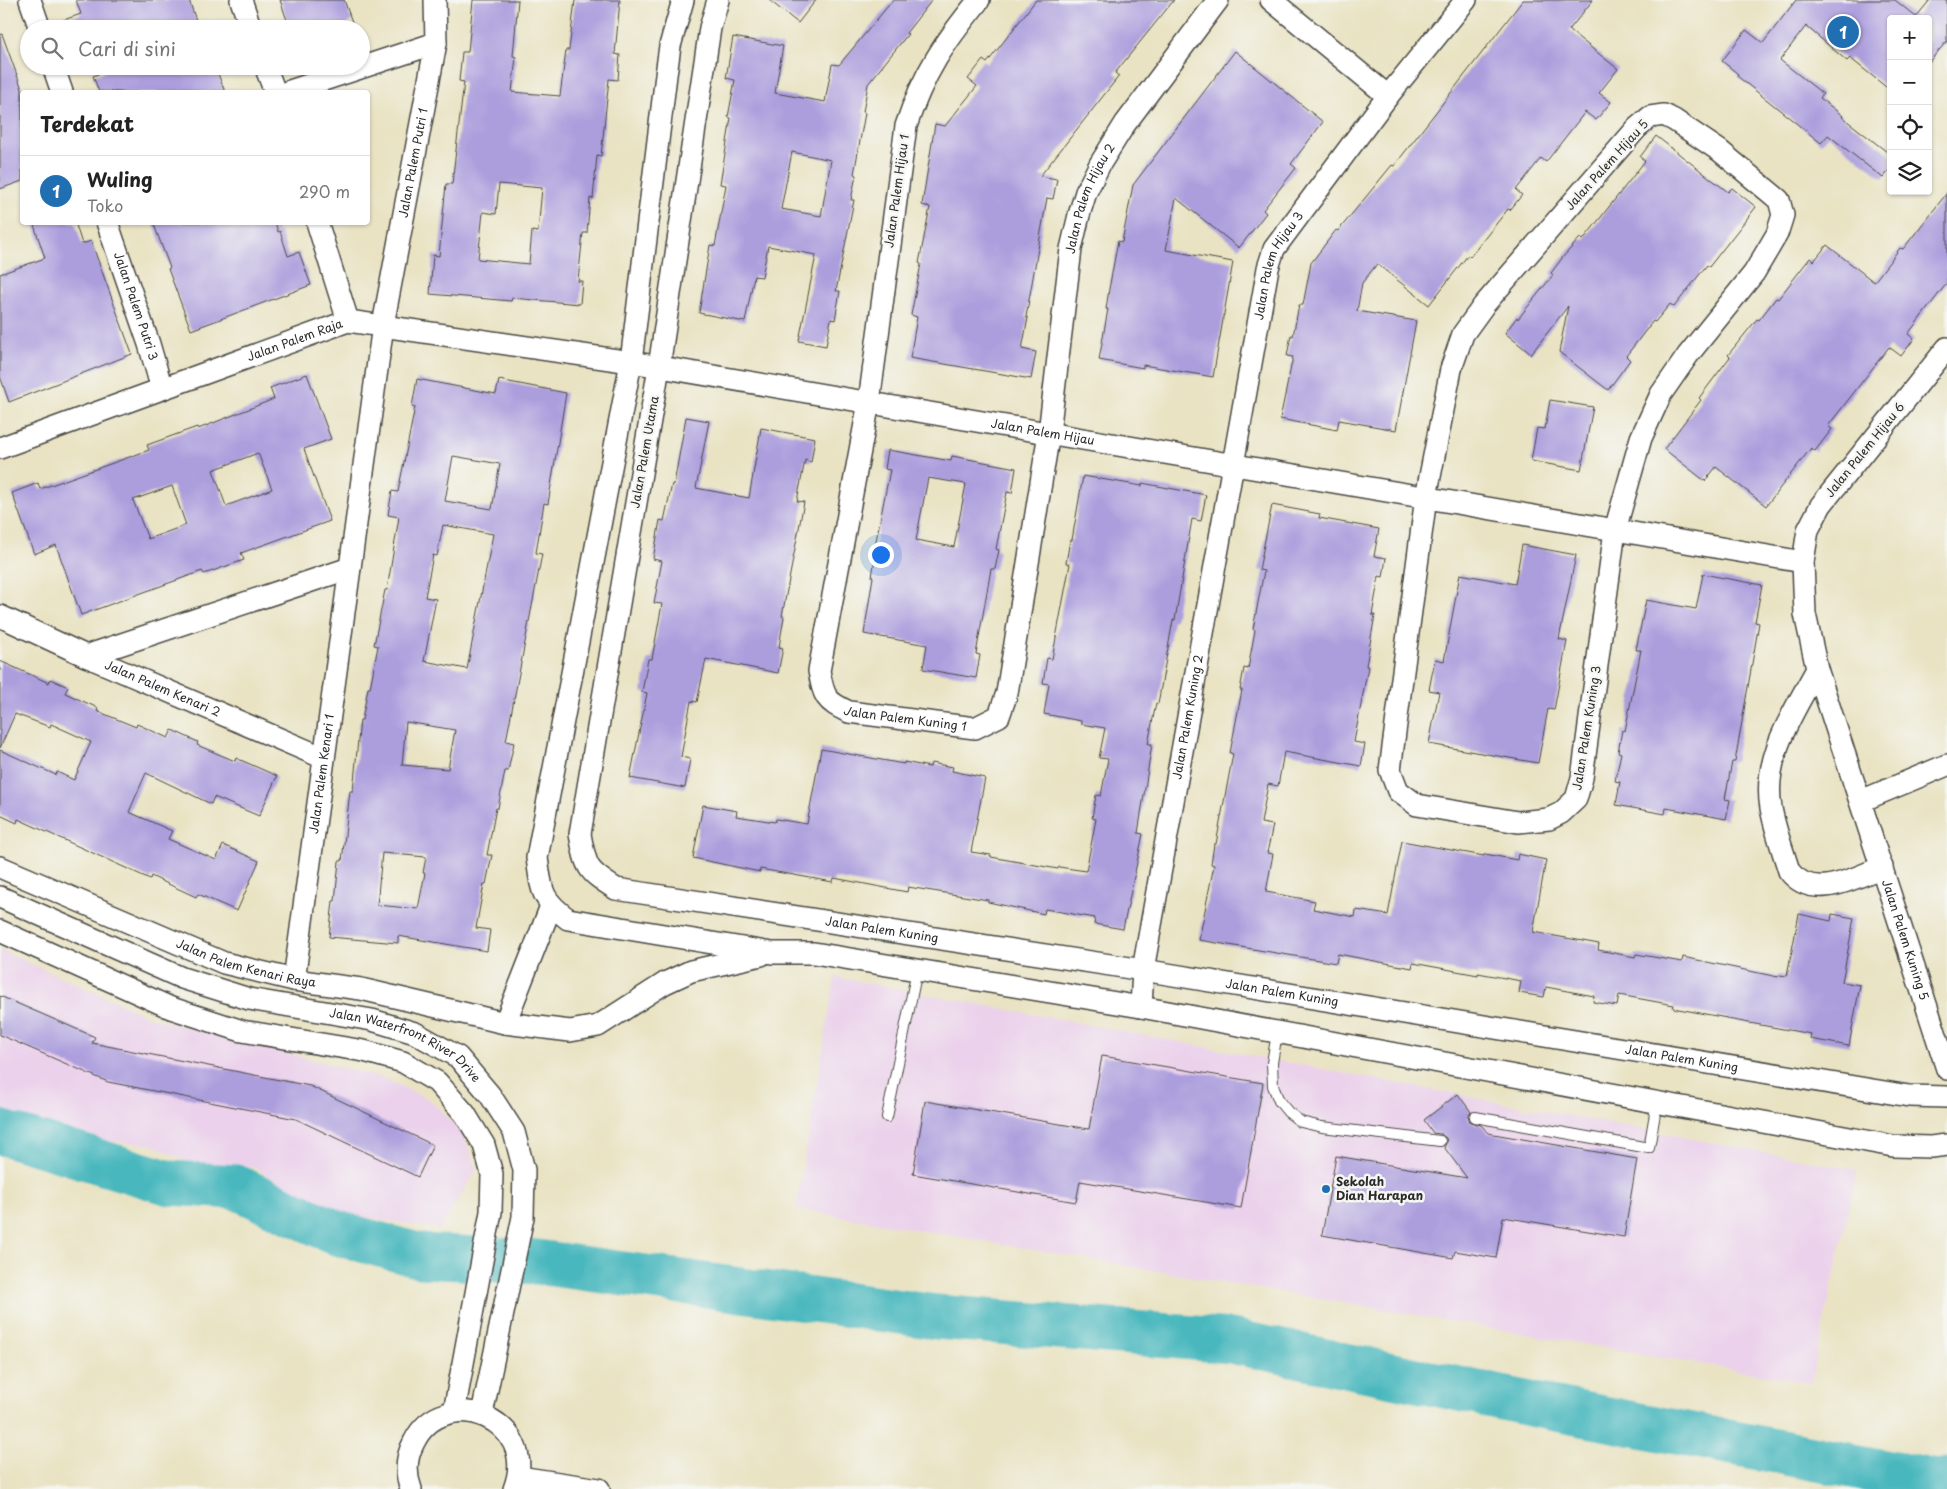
<!DOCTYPE html>
<html lang="id">
<meta charset="utf-8">
<style>
:root{--surface:#fff;--page:#f2f2f2;--text:#222;--muted:#767676;--line:#e0e0e0;--accent:#1f6fb2}
body{margin:0;font-family:"Playpen Sans",sans-serif;background:var(--page);color:var(--text)}
.controls{position:absolute;right:15px;top:15px;display:grid;overflow:hidden;border-radius:5px;box-shadow:0 1px 4px #0004}
.controls button{width:45px;height:45px;display:grid;place-items:center;padding:0;border:0;border-bottom:1px solid var(--line);background:var(--surface);color:var(--text);font:25px sans-serif}
.you{position:absolute;left:880px;top:554px;width:18px;height:18px;margin:-12px;border:4px solid #fff;border-radius:50%;background:#1a73e8;box-shadow:0 0 0 8px #1a73e833}
.badge{display:grid;place-items:center;width:32px;height:32px;border-radius:50%;background:var(--accent);color:#fff;font-size:16px;font-weight:700}
.pin{position:absolute;translate:-50% -50%;border:2px solid #fff;box-shadow:0 1px 5px #0006}
.list{margin:0;padding:0;list-style:none}
h2{display:flex;justify-content:space-between;align-items:center;height:65px;margin:0;padding:0 20px;font-size:21px}
h2 small{font-size:16px;font-weight:400;color:var(--muted)}
.list li{display:grid;grid-template-columns:32px 1fr auto;gap:15px;align-items:center;box-sizing:border-box;height:70px;padding:0 20px;border-top:1px solid var(--line)}
.list b{display:block;font-size:19px;white-space:nowrap}
.list p{margin:0;font-size:16px;white-space:nowrap;color:var(--muted)}
.list em{font-size:16px;font-style:normal;color:var(--muted)}
.icon{flex:none;width:28px;height:28px;fill:none;stroke:currentColor;stroke-width:2;stroke-linecap:round;stroke-linejoin:round}
.map{position:relative;flex:none;width:1947px;height:1489px;overflow:hidden}
.search{position:absolute;background:var(--surface);box-shadow:0 1px 4px #0004;left:20px;top:20px;width:350px;height:55px;display:flex;align-items:center;gap:12px;box-sizing:border-box;padding:0 18px;border-radius:28px;color:var(--muted);font-size:19px}
.panel{position:absolute;background:var(--surface);box-shadow:0 1px 4px #0004;left:20px;top:90px;width:350px;height:135px;border-radius:5px}
.map>svg:first-child{display:block}
.built{fill:#ebd1eb}
.lines{fill:none;stroke-linecap:round;stroke-linejoin:round}
.river{stroke:#48b8be;stroke-width:45}
.building{fill:#ac9edd;fill-rule:evenodd}
.service-casing{stroke:#484742;stroke-width:12}
.minor-casing{stroke:#484742;stroke-width:24}
.service{stroke:#fff;stroke-width:10}
.minor{stroke:#fff;stroke-width:21}
.poi-dot{fill:#1f6fb2;stroke:#f6f6f2;stroke-width:2}
.labels{text-anchor:middle;stroke-width:5;stroke-linejoin:round;paint-order:stroke}
.street-label{font-size:12px;fill:#2b2b2b;stroke:#f6f6f2}
.poi-label{font-size:12px;font-weight:bold;fill:#2b2b2b;stroke:#f6f6f2;text-anchor:start}
</style>
<div class="map">
<svg width="1947" height="1489" viewBox="0 0 1947 1489">
<rect width="100%" height="100%" fill="#f6f6f2"/>
<filter id="ink" filterUnits="userSpaceOnUse"><feTurbulence type="fractalNoise" baseFrequency=".02" numOctaves="2"/><feDisplacementMap in="SourceGraphic" scale="10" xChannelSelector="R" yChannelSelector="G"/><feConvolveMatrix kernelMatrix="1 2 1 2 8 2 1 2 1" color-interpolation-filters="sRGB"/></filter>
<filter id="wash" filterUnits="userSpaceOnUse"><feTurbulence type="fractalNoise" baseFrequency=".0096" numOctaves="4" result="noise"/><feDisplacementMap in="SourceGraphic" scale="20" xChannelSelector="R" yChannelSelector="G"/><feGaussianBlur stdDeviation="1.12" result="paint"/><feColorMatrix in="noise" values="0 0 0 0 0 0 0 0 0 0 0 0 0 0 0 0 0 1.4 0 .05"/><feComposite in="paint" operator="in"/></filter>
<g filter="url(#wash)">
<rect width="100%" height="100%" fill="#e9e3c3"/>
<g class="built">
<polygon points="0,950 152,1018 385,1079 430,1100 462,1133 477,1169 440,1229 331,1212 278,1185 257,1168 241,1166 214,1170 190,1163 150,1144 116,1142 41,1128 8,1117 0,1113"/>
<polygon points="835,977 1857,1170 1811,1383 796,1209"/>
</g>
<g class="lines">
<polyline class="river" points="0,1132 170,1183 236,1187 337,1233 421,1256 537,1262 937,1317 1231,1341 1535,1405 1937,1482 1947,1480"/>
</g>
<g id="blocks">
<g class="building">
<polygon points="76,0 189,0 199,29 52,29 52,24 81,14"/>
<polygon points="280,0 344,0 352,22 333,29 290,29"/>
<path d="M 473,0 L 518,0 L 513,56 L 516,57 L 512,92 L 560,96 L 566,50 L 569,50 L 575,0 L 620,0 L 615,54 L 620,55 L 618,80 L 609,79 L 601,156 L 597,155 L 593,199 L 590,198 L 587,233 L 583,233 L 578,281 L 582,281 L 580,304 L 512,298 L 511,301 L 430,294 L 433,255 L 439,256 L 446,184 L 452,184 L 464,82 L 459,81 L 462,52 L 468,52 ZM 499,184 L 542,188 L 538,232 L 532,231 L 529,264 L 478,259 L 483,212 L 496,214 Z"/>
<polygon points="769,0 816,0 798,23"/>
<path d="M 893,0 L 932,0 L 906,33 L 908,34 L 868,84 L 863,112 L 865,113 L 854,174 L 856,175 L 851,200 L 854,200 L 836,291 L 840,291 L 835,320 L 831,319 L 826,346 L 799,341 L 816,255 L 768,246 L 762,277 L 754,276 L 745,322 L 699,313 L 710,245 L 715,246 L 726,185 L 720,184 L 731,118 L 728,117 L 735,80 L 726,78 L 733,37 L 783,46 L 775,93 L 825,102 L 832,64 L 839,65 ZM 792,152 L 831,160 L 821,216 L 781,209 Z"/>
<polygon points="1036,0 1174,0 1115,73 1119,76 1040,176 1057,179 1053,199 1047,198 1026,317 1028,318 1022,349 1036,352 1031,379 910,358 917,317 911,315 921,264 919,263 930,207 922,205 935,124 945,126 977,86 968,79 983,60 987,63"/>
<polygon points="1523,0 1593,0 1569,30 1618,69 1599,93 1611,102 1596,120 1585,112 1546,162 1541,158 1516,190 1522,195 1510,210 1508,209 1470,257 1468,255 1429,305 1377,264 1362,283 1357,311 1416,321 1396,430 1339,420 1337,430 1280,419 1293,357 1287,356 1291,335 1293,336 1299,305 1303,305 1311,263 1336,230 1338,231 1392,165 1394,166"/>
<polygon points="1796,0 1895,0 1916,17 1930,0 1947,0 1947,41 1928,63 1928,19 1891,19 1891,91 1850,58 1847,61 1806,26 1780,60 1823,94 1820,98 1843,116 1842,117 1891,155 1891,168 1883,178 1828,135 1821,143 1737,76 1738,74 1722,61 1746,30 1763,43"/>
<polygon points="2,34 22,89 22,181 0,189 0,35"/>
<polygon points="1235,51 1323,122 1291,164 1296,168 1263,210 1266,213 1239,248 1176,198 1166,250 1233,262 1213,377 1143,365 1143,368 1099,360 1108,309 1106,309 1109,289 1118,241 1122,242 1133,185"/>
<polygon points="119,66 215,66 225,92 99,92 93,76"/>
<polygon points="1656,136 1728,192 1732,188 1756,207 1709,267 1707,265 1674,307 1670,304 1655,322 1653,321 1626,356 1630,360 1608,390 1559,352 1568,306 1531,354 1505,333 1517,317 1518,319 1553,275 1551,273 1563,257 1580,238 1583,240 1645,161 1640,157"/>
<polygon points="1947,193 1947,283 1908,334 1914,339 1901,356 1889,347 1828,426 1832,429 1815,451 1811,448 1766,506 1716,467 1705,481 1664,449 1701,400 1699,398 1730,357 1728,355 1757,319 1759,320 1776,298 1778,299 1810,258 1814,261 1827,245 1874,282 1900,248 1903,249"/>
<polygon points="33,222 75,222 82,244 91,241 132,354 9,402 0,376 0,274 45,258"/>
<polygon points="153,222 275,222 278,232 280,231 288,256 299,252 311,285 191,330 168,269 170,268"/>
<path d="M 307,374 L 331,439 L 304,449 L 330,521 L 241,553 L 244,560 L 204,574 L 202,571 L 81,615 L 56,545 L 34,554 L 12,493 L 38,483 L 40,489 L 149,450 L 147,445 L 197,427 L 198,429 L 274,399 L 270,388 ZM 258,453 L 272,489 L 226,506 L 213,470 ZM 172,486 L 186,525 L 148,539 L 133,500 Z"/>
<path d="M 417,379 L 496,394 L 499,380 L 566,393 L 548,504 L 544,503 L 536,553 L 542,554 L 506,741 L 514,743 L 508,771 L 505,771 L 498,808 L 496,808 L 487,855 L 492,855 L 486,884 L 484,884 L 476,928 L 490,930 L 487,951 L 398,936 L 398,943 L 329,937 L 333,901 L 335,901 L 339,861 L 342,861 L 350,791 L 353,791 L 360,720 L 362,720 L 368,688 L 370,688 L 378,646 L 374,645 L 385,590 L 387,590 L 399,517 L 388,515 L 392,491 L 398,492 L 415,407 L 412,407 ZM 453,456 L 500,464 L 492,509 L 445,501 ZM 443,525 L 493,534 L 467,669 L 424,661 L 436,599 L 425,597 L 433,555 L 437,556 ZM 406,722 L 455,730 L 448,769 L 402,765 ZM 382,853 L 426,857 L 423,873 L 425,873 L 418,909 L 377,905 Z"/>
<polygon points="1550,400 1593,407 1581,470 1531,461 1537,428 1545,429"/>
<polygon points="686,417 709,421 696,488 749,498 761,428 815,438 811,462 805,460 797,501 804,502 782,616 784,617 779,647 783,648 778,673 706,659 697,702 691,701 681,757 690,759 685,788 630,778 647,693 642,692 648,659 652,659 662,604 654,603 662,561 653,559 660,520 664,521 672,484 674,484"/>
<path d="M 888,450 L 951,461 L 952,456 L 1016,468 L 1012,493 L 1007,492 L 996,549 L 999,550 L 995,569 L 991,569 L 976,654 L 980,655 L 976,678 L 923,669 L 927,645 L 864,634 L 873,577 L 872,577 L 876,551 L 874,551 L 890,470 L 885,469 ZM 928,478 L 966,484 L 954,547 L 916,540 Z"/>
<polygon points="1083,476 1142,486 1142,483 1206,495 1201,521 1192,519 1175,620 1173,620 1158,704 1156,703 1148,744 1152,744 1138,833 1143,834 1123,929 1094,924 1095,918 1045,909 1044,914 988,902 988,900 908,887 907,892 834,878 833,882 760,869 760,872 693,858 703,805 737,811 736,816 775,822 776,819 807,824 821,749 904,764 904,762 930,767 931,763 953,767 952,771 985,778 971,852 991,855 991,857 1058,869 1059,867 1086,871 1096,819 1092,818 1096,795 1101,796 1108,759 1099,758 1105,728 1081,724 1081,721 1044,714 1049,684 1043,683 1047,658 1052,659 1070,564 1066,563 1070,540 1072,540"/>
<polygon points="1272,505 1320,514 1319,518 1379,529 1374,556 1386,558 1383,577 1379,576 1372,615 1375,615 1366,666 1368,667 1354,742 1365,744 1361,766 1284,752 1278,786 1268,784 1261,823 1273,825 1267,853 1273,854 1266,892 1315,901 1313,909 1355,917 1356,910 1388,915 1402,841 1484,856 1485,854 1517,860 1518,854 1546,860 1533,932 1599,944 1598,950 1635,957 1636,954 1682,962 1683,957 1778,977 1779,975 1787,976 1799,914 1831,921 1832,914 1854,918 1842,982 1860,985 1849,1046 1810,1039 1811,1034 1727,1019 1727,1018 1673,1008 1674,1005 1619,995 1617,1006 1593,1002 1594,996 1546,987 1544,997 1519,993 1521,981 1478,973 1478,975 1413,963 1412,968 1338,954 1336,963 1199,940 1214,865 1211,864 1214,844 1216,844 1233,754 1230,753 1242,690 1240,690 1244,668 1248,669 1255,630 1253,629 1264,571 1259,570"/>
<polygon points="1522,545 1576,555 1559,639 1567,641 1554,710 1548,709 1538,763 1429,744 1439,692 1429,690 1435,659 1444,661 1460,574 1515,584"/>
<polygon points="1703,574 1762,585 1755,622 1759,623 1740,733 1735,762 1732,762 1725,799 1730,800 1726,819 1666,808 1665,814 1616,805 1620,782 1615,781 1621,753 1618,752 1622,730 1625,731 1641,650 1636,650 1646,600 1696,609"/>
<polygon points="0,661 49,683 50,679 68,687 65,693 98,708 97,711 136,727 137,724 168,738 172,730 198,742 197,745 235,761 236,758 277,776 259,816 214,797 211,804 146,773 129,812 172,831 168,839 216,860 223,845 259,861 237,911 198,894 196,897 151,876 150,879 18,819 17,823 0,815 0,750 56,775 57,772 74,780 91,742 51,724 50,727 15,714 0,748"/>
<polygon points="0,996 95,1037 92,1043 310,1086 433,1145 418,1177 296,1119 108,1082 0,1035"/>
<polygon points="1102,1056 1263,1083 1241,1208 1080,1181 1076,1202 913,1174 925,1101 1089,1129"/>
<polygon points="1458,1094 1471,1112 1468,1116 1470,1122 1481,1125 1488,1133 1637,1159 1624,1237 1503,1217 1496,1258 1455,1251 1453,1258 1322,1235 1336,1156 1467,1178 1444,1147 1447,1142 1446,1138 1441,1134 1433,1133 1424,1120"/>
</g>
</g>
</g>
<g filter="url(#ink)">
<use href="#blocks" fill-opacity="0" stroke="#484742" stroke-width="1"/>
<g class="lines">
<defs>
<g id="service">
<polyline points="1277,1033 1272,1063 1273,1086 1279,1101 1288,1112 1301,1122 1322,1127 1440,1141"/>
<polyline points="887,1117 917,970"/>
<polyline points="1475,1117 1649,1148 1657,1102"/>
</g>
<g id="minor">
<polyline points="30,0 40,29"/>
<polyline points="241,0 251,29"/>
<path d="M 683,0 L 670,46 L 666,75 L 631,362 L 537,858 C 542,891 540,898 568,919 L 772,953 L 814,953 L 1141,1007 L 1893,1146 L 1931,1147 L 1947,1145"/>
<path id="s1" d="M 718,0 L 710,28 L 659,367 L 580,834 C 586,868 587,871 616,889 L 1143,970 L 1909,1096 L 1947,1097"/>
<path id="s2" d="M 979,0 C 944,43 924,72 906,126 L 869,402 L 819,671 C 824,697 825,701 849,712 L 975,728 L 999,716 L 1007,693 L 1049,433 L 1071,249 L 1079,215 L 1086,192 L 1100,164 L 1125,124 L 1218,0"/>
<polyline points="1271,0 1388,96"/>
<polyline points="53,66 62,92"/>
<polyline points="265,66 275,92"/>
<polyline points="287,92 436,43"/>
<polygon points="1664,115 1674,120 1720,151 1779,200 1783,215 1777,234 1754,273 1688,355 1661,394 1641,438 1615,530 1582,778 1576,799 1561,813 1549,819 1518,822 1417,805 1398,791 1390,770 1426,497 1451,369 1463,334 1484,305 1637,128 1650,117"/>
<path id="s3" d="M 107,222 L 149,344 L 162,389"/>
<polyline points="317,222 348,321"/>
<path id="s4" d="M 1947,348 L 1821,505 L 1808,530 L 1803,562 L 1805,614 L 1817,669 L 1947,1069"/>
<path id="s5" d="M 0,448 L 348,321 L 631,362 L 1803,562"/>
<path id="s6" d="M 0,616 L 86,656 L 324,758"/>
<polyline points="86,656 350,568"/>
<path d="M 1817,669 C 1794,712 1762,757 1771,808 C 1775,830 1783,851 1789,871 C 1813,902 1854,878 1882,867"/>
<polyline points="1861,801 1947,765"/>
<path id="s7" d="M 0,867 L 224,963 L 294,980 L 361,989 L 505,1023 L 570,1031 L 598,1026 L 665,983 L 691,971 L 761,955"/>
<path id="s8" d="M 0,897 L 182,978 L 249,999 L 372,1020 L 415,1033 L 458,1057 L 490,1095 L 514,1132 L 524,1170 L 523,1217 L 482,1414"/>
<polyline points="0,931 171,1008 242,1031 364,1051 403,1062 437,1082 465,1114 484,1145 492,1174 491,1212 454,1412"/>
<path id="s9" d="M 294,980 L 383,325 L 436,43 L 435,0"/>
<path id="s10" d="M 1141,1007 L 1143,970 L 1268,268 L 1274,249 L 1388,96 L 1466,0"/>
<polyline points="505,1023 551,906"/>
<polyline points="519,1477 599,1489"/>
<path d="M 411,1489 C 405,1473 406,1457 414,1442 C 444,1381 541,1420 514,1489"/>
</g>
</defs>
<use href="#service" class="service-casing"/>
<use href="#minor" class="minor-casing"/>
<use href="#service" class="service"/>
<use href="#minor" class="minor"/>
</g>
</g>
<circle class="poi-dot" cx="1326" cy="1189" r="5"/>
<g class="labels">
<g class="street-label">
<text dy="4" stroke="none"><textPath href="#s9" startOffset="826">Jalan Palem Putri 1</textPath></text>
<text transform="translate(1607 165) rotate(-48)" y="4">Jalan Palem Hijau 5</text>
<text transform="translate(897 191) rotate(-82)" y="4">Jalan Palem Hijau 1</text>
<text dy="4" stroke="none"><textPath href="#s2" startOffset="1434">Jalan Palem Hijau 2</textPath></text>
<text dy="4" stroke="none"><textPath href="#s10" startOffset="756">Jalan Palem Hijau 3</textPath></text>
<text dy="4" stroke="none"><textPath href="#s3" startOffset="89">Jalan Palem Putri 3</textPath></text>
<text dy="4" stroke="none"><textPath href="#s5" startOffset="314">Jalan Palem Raja</textPath></text>
<text dy="4" stroke="none"><textPath href="#s5" startOffset="1074">Jalan Palem Hijau</textPath></text>
<text transform="translate(1865 450) rotate(-51)" y="4">Jalan Palem Hijau 6</text>
<text transform="translate(645 452) rotate(-80)" y="4">Jalan Palem Utama</text>
<text dy="4" stroke="none"><textPath href="#s6" startOffset="178">Jalan Palem Kenari 2</textPath></text>
<text dy="4" stroke="none"><textPath href="#s2" startOffset="810">Jalan Palem Kuning 1</textPath></text>
<text dy="4" stroke="none"><textPath href="#s10" startOffset="294">Jalan Palem Kuning 2</textPath></text>
<text transform="translate(1587 728) rotate(-81)" y="4">Jalan Palem Kuning 3</text>
<text dy="4" stroke="none"><textPath href="#s9" startOffset="208">Jalan Palem Kenari 1</textPath></text>
<text dy="4" stroke="none"><textPath href="#s1" startOffset="1184">Jalan Palem Kuning</textPath></text>
<text dy="4" stroke="none"><textPath href="#s4" startOffset="655">Jalan Palem Kuning 5</textPath></text>
<text dy="4" stroke="none"><textPath href="#s7" startOffset="265">Jalan Palem Kenari Raya</textPath></text>
<text dy="4" stroke="none"><textPath href="#s1" startOffset="1589">Jalan Palem Kuning</textPath></text>
<text dy="4" stroke="none"><textPath href="#s8" startOffset="435">Jalan Waterfront River Drive</textPath></text>
<text dy="4" stroke="none"><textPath href="#s1" startOffset="1994">Jalan Palem Kuning</textPath></text>
</g>
<g class="poi-label">
<text x="1336" y="1186">Sekolah<tspan x="1336" dy="14">Dian Harapan</tspan></text>
</g>
</g>
</svg>
<div class="controls">
<button>+</button>
<button>−</button>
<button><svg class="icon" aria-label="locate" viewBox="0 0 24 24"><circle cx="12" cy="12" r="6"/><path d="M12 2v4M12 18v4M2 12h4M18 12h4"/></svg></button>
<button><svg class="icon" aria-label="layers" viewBox="0 0 24 24"><path d="M12 4l9 5-9 5-9-5zM3 14l9 5 9-5"/></svg></button>
</div>
<div class="you"></div>
<div class="pin badge" style="left:1843px;top:32px">1</div>
<div class="search"><svg class="icon" aria-label="search" viewBox="0 0 24 24"><circle cx="10" cy="10" r="6"/><path d="M15 15l6 6"/></svg>Cari di sini</div>
<section class="panel">
<h2>Terdekat<small></small></h2>
<ul class="list">
<li><span class="badge">1</span><div><b>Wuling</b><p>Toko</p></div><em>290 m</em></li>
</ul>
</section>
</div>
